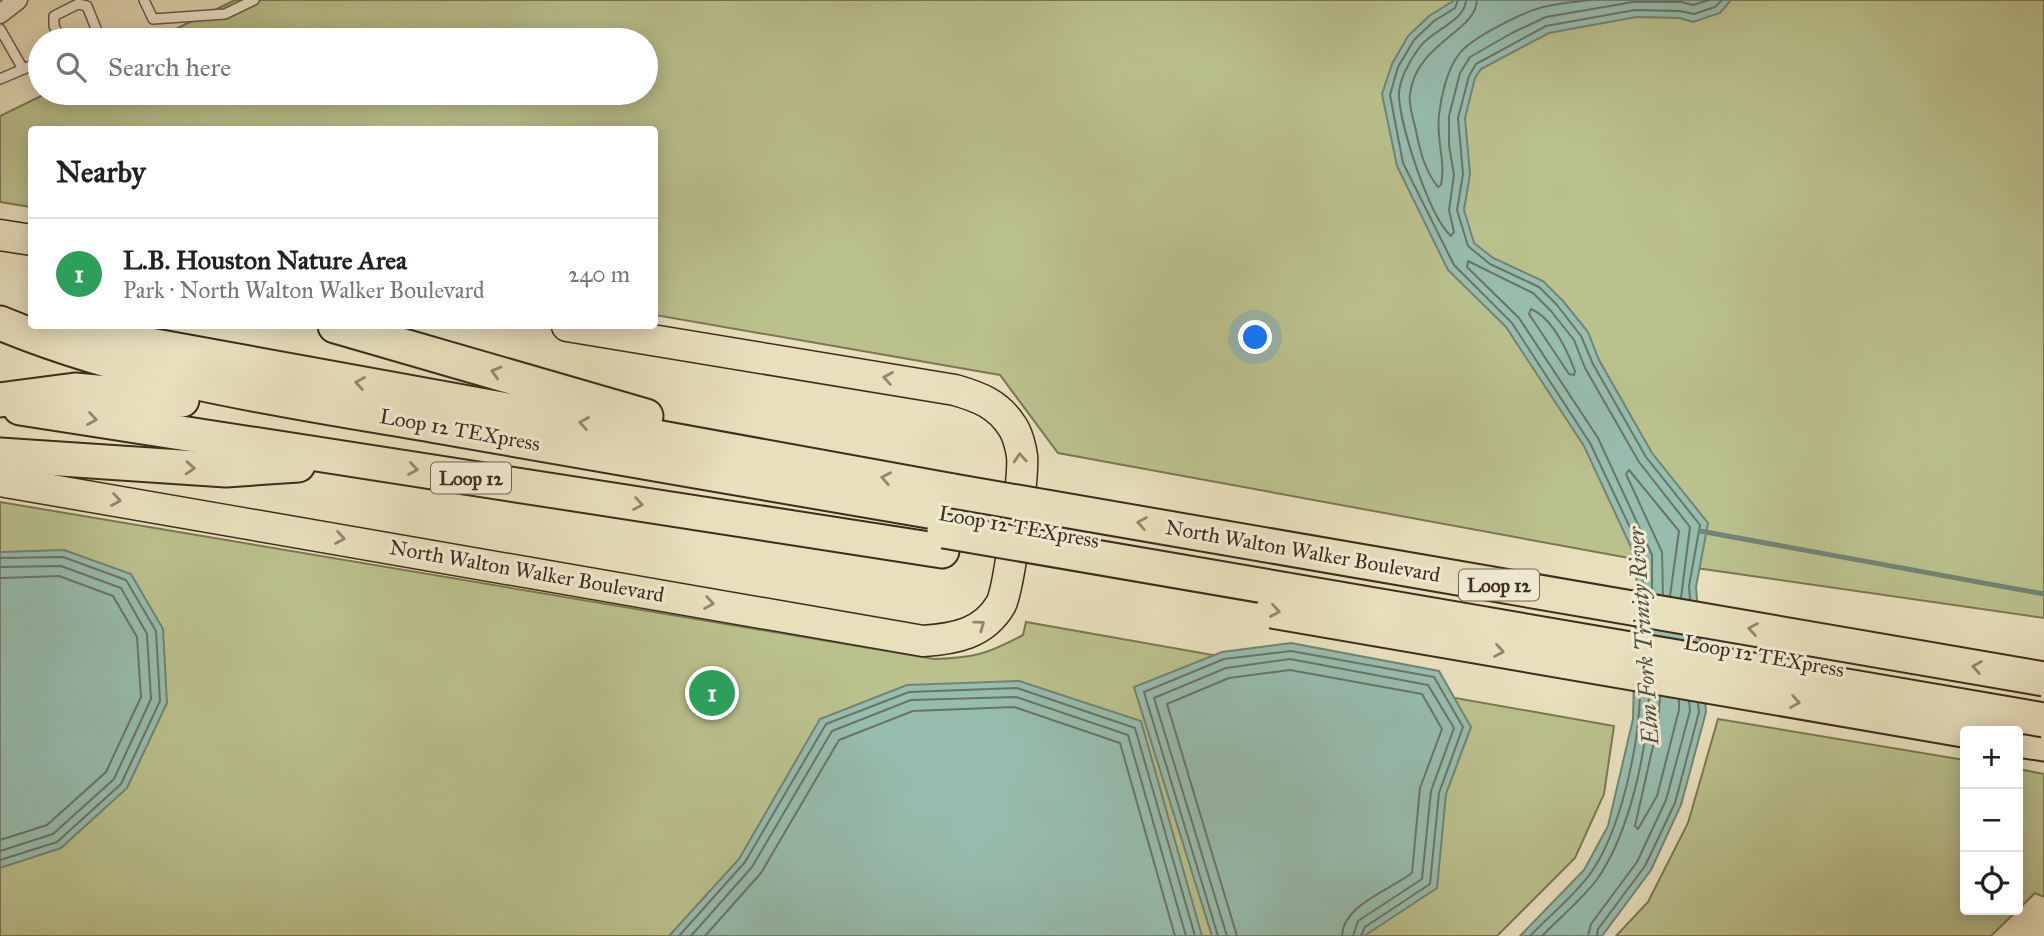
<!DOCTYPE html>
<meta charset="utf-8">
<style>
:root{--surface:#fff;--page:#f2f2f2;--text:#202124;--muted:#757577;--line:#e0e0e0;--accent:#db2777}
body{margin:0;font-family:"IM FELL Great Primer",serif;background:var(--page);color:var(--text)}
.controls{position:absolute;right:21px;bottom:21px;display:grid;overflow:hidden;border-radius:7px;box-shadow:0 4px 18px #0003}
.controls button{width:63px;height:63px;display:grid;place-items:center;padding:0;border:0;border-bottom:2px solid var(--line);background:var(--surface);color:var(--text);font:35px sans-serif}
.you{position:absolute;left:1256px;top:338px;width:24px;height:24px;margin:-18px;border:5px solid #fff;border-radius:50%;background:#1a73e8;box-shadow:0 0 0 10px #1a73e833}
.badge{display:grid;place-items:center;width:46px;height:46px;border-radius:50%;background:var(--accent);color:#fff;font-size:23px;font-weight:700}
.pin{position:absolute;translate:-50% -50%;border:4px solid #fff;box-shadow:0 2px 7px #0006}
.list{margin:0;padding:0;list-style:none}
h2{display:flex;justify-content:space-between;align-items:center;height:91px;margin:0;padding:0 28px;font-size:30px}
h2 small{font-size:23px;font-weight:400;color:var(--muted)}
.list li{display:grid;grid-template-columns:46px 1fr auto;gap:21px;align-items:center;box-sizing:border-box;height:112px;padding:0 28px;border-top:2px solid var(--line)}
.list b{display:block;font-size:26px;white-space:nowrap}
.list p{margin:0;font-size:23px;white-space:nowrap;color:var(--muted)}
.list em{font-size:23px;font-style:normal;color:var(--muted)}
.icon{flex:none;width:38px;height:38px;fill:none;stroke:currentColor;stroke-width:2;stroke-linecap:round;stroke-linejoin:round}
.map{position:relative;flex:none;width:2044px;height:936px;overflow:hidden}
.search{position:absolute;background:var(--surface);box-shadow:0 4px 18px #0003;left:28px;top:28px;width:630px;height:77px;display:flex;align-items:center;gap:18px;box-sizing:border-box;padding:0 24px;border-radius:38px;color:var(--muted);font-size:26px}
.panel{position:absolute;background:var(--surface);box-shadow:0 4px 18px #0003;left:28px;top:126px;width:630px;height:203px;border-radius:7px}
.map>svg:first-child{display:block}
.green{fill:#bac18d;stroke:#7c7755;stroke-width:2}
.water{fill:#97bdaf;stroke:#738375;stroke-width:2}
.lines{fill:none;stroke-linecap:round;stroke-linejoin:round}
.shore{stroke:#6a7566;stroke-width:2}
.stream{stroke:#738375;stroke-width:5}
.lane-casing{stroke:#685a45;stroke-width:12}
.street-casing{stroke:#685a45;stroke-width:21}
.primary-casing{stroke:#3d2d1d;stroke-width:33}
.highway-casing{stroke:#3d2d1d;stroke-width:37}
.lane{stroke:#f0ead3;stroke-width:9}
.street{stroke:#f0ead3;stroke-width:18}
.primary{stroke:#e8dfbc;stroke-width:30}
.highway{stroke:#e8dfbc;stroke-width:33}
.highway-bridge-casing{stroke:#3d2d1d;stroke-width:37;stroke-linecap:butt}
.highway-bridge{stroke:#e8dfbc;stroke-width:33}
.oneway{stroke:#92866c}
.labels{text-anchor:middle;stroke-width:6;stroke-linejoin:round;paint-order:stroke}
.shield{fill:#f0ead3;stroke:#736654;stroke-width:2}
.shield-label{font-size:19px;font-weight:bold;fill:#3d2d1d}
.street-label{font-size:21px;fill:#3d2d1d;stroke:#f0ead3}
.water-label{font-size:23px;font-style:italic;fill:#545142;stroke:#f0ead3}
</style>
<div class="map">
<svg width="2044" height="936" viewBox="0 0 2044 936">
<rect width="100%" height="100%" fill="#e8dfbc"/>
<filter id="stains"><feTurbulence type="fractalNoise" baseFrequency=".00286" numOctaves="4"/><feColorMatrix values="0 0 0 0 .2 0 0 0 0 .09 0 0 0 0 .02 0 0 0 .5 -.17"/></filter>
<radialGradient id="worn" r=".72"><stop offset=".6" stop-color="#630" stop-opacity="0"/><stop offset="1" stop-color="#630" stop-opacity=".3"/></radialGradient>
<g class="green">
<polygon points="235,0 2044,0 2044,618 1640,560 1058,453 1000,375 655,315 654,130 32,130 31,207 0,202 0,116 47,93 646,93 646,40 153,40"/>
<path d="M 0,502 L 934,659 C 973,658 988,654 1023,635 L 1026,622 L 1614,726 L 1604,794 L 1575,858 L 1497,936 L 0,936 Z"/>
<polygon points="1718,719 1965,760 1965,910 2018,910 2018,769 2044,774 2044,897 2035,893 1991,936 1616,936 1648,902 1688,823"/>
</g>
<g class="water">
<polygon points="1455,0 1731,0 1720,13 1693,22 1680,18 1636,17 1549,33 1481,69 1475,78 1465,118 1470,174 1464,210 1474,243 1493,258 1543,281 1563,301 1588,332 1599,360 1652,453 1708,523 1696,587 1706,712 1681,805 1651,870 1602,936 1520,936 1584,870 1608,826 1633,719 1637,560 1584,446 1506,327 1448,270 1397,166 1382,94 1392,64 1408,36 1429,16"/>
<polygon points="64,550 131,574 163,629 167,703 127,788 61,848 0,868 0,552"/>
<polygon points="1291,643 1439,671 1471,727 1446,794 1437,888 1364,936 1212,936 1134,687 1222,652"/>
<polygon points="1019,681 1141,721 1202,936 669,936 739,859 820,719 907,685"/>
</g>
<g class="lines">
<g class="shore">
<polyline points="1458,0 1455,8 1434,21 1414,40 1398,67 1390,95 1403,163 1454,265 1512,323 1590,443 1644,557 1643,591"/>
<path d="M 1466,0 C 1465,22 1431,30 1419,48 C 1410,60 1398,81 1399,97 C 1401,128 1429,216 1451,236 L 1454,232 L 1449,210 L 1454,175 L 1449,145 L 1449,116 L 1460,73 L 1470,57 L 1512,33 L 1546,17 L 1633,2 L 1681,2 L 1693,5 L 1709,0"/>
<path d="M 1477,0 C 1476,32 1416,43 1410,94 C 1408,105 1414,120 1416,131 C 1420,151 1425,171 1438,187 L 1441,185 C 1446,162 1436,139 1439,115 C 1441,96 1447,70 1459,54 C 1471,38 1523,12 1543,7 C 1558,3 1575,2 1591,0"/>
<path d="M 1531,309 C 1553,318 1567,350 1575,371 L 1574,375 L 1569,374 L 1529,314 Z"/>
<polyline points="0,558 63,557 126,580 156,631 160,701 121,784 57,842 0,860"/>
<polyline points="0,567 61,566 121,588 147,634 151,699 114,779 53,834 0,851"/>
<polyline points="0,578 59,576 113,596 137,637 141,697 106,772 47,825 0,840"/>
<polyline points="1652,593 1652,555 1598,438 1519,318 1467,267 1468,261 1533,293 1551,311 1574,340 1585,368 1639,462 1690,527 1681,598"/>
<polyline points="1663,595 1662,552 1626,474 1629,470 1679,531 1670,596"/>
<polyline points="1690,599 1689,586 1700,525 1646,457 1593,364 1581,336 1557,305 1539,287 1490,264 1468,246 1457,210 1463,174 1458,118 1469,76 1476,64 1546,26 1635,10 1680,11 1694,14 1715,7 1722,0"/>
<polyline points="1660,696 1658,724 1635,826 1638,829 1657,796 1679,710 1679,700"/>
<polyline points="679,936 745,862 826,724 909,692 1017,688 1135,728 1195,936"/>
<polyline points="691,936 752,867 832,731 911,700 1016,697 1128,735 1186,936"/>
<polyline points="705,936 761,873 839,740 913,711 1014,707 1120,743 1175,936"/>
<polyline points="1218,936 1144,692 1224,659 1291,651 1434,677 1463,727 1439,793 1430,884 1365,927 1361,936"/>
<polyline points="1227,936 1154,698 1226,668 1290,659 1428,685 1454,728 1431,791 1422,879 1358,921 1353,936"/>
<path d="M 1237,936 L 1167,704 L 1229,678 L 1290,670 L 1422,694 L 1442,729 L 1420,788 L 1412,873 C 1390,890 1343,905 1342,936"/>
<path d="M 1530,936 C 1549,916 1574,896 1590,874 C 1621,831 1639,745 1640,693"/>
<path d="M 1542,936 C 1560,917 1583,899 1598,878 C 1630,831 1647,751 1649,695"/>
<polyline points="1588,936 1591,924 1637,862 1666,800 1690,711 1689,701"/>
<polyline points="1597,936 1598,929 1645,866 1675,803 1699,712 1698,703"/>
</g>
<polyline class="stream" points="1700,531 2044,594"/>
<defs>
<g id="lane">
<polyline points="144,0 153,19 225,14 254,0"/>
<polyline points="0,29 23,69"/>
<polyline points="61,40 54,26 54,16 78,4 87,6 97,31 95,38 90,40"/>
<polyline points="0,79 40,62"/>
</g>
<polyline id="street" points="0,14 18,0"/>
<g id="primary">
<polyline points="0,235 32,240"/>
<path d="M 0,481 L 923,641 C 954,639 984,634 1001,604 C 1009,588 1024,475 1022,456 C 1021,447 1017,433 1012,426 C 998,404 979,397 955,390 L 567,326"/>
</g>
<g id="highway">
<path d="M 0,323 C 137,380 285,400 431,425 C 603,455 774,485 946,514"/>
<polyline points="335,326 646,416"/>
<polyline points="67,330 953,491"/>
<polyline points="0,400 75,390 182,400"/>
<polyline points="20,408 942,551"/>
<polyline points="0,455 226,470 298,465"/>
<polyline points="2018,740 2044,744"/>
</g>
</defs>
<use href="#lane" class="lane-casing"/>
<use href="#street" class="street-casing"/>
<use href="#primary" class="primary-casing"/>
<use href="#highway" class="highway-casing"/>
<use href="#lane" class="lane"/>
<use href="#street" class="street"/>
<use href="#primary" class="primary"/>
<use href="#highway" class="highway"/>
<defs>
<g id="highway-bridge">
<polyline points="953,491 2044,679"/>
<polyline points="944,531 2044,720"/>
<polyline points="1272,611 1969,731"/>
</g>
</defs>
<use href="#highway-bridge" class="highway-bridge-casing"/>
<use href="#highway-bridge" class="highway-bridge"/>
</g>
<defs><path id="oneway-chevron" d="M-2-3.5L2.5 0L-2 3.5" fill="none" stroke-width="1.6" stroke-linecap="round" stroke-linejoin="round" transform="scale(1.75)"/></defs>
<g class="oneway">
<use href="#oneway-chevron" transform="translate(496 372) rotate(-164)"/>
<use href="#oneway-chevron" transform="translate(888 378) rotate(-171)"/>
<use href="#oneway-chevron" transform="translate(360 383) rotate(-170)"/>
<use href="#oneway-chevron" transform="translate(92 419) rotate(9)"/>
<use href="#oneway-chevron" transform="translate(584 423) rotate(-170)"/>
<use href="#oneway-chevron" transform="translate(1020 458) rotate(-94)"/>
<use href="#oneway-chevron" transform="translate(190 468) rotate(4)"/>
<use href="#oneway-chevron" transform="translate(413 469) rotate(9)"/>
<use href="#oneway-chevron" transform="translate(886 478) rotate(-169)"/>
<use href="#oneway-chevron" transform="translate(116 500) rotate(9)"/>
<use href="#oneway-chevron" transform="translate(638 504) rotate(9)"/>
<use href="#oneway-chevron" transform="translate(1142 523) rotate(-170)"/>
<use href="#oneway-chevron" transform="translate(340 538) rotate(10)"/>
<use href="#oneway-chevron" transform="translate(709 603) rotate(10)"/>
<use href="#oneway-chevron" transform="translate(1275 611) rotate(10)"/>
<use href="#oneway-chevron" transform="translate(980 625) rotate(-36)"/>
<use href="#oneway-chevron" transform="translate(1753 629) rotate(-170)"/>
<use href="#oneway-chevron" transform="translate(1499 651) rotate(10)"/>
<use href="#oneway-chevron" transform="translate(1977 667) rotate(-170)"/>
<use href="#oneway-chevron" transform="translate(1795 702) rotate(10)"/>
</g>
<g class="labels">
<g class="shield">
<rect x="431" y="462.5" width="80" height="31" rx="5"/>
<rect x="1459" y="569.5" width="80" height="31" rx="5"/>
</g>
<g class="shield-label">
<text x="471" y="485">Loop 12</text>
<text x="1499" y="592">Loop 12</text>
</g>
<g class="street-label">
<text transform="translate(460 430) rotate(10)" y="7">Loop 12 TEXpress</text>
<text transform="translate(1019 527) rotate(10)" y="7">Loop 12 TEXpress</text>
<text transform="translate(1303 551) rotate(10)" y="7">North Walton Walker Boulevard</text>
<text transform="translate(527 571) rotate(10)" y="7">North Walton Walker Boulevard</text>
<text transform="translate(1764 656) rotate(10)" y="7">Loop 12 TEXpress</text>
</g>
<g class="water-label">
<text transform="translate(1643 636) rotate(-94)" y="8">Elm Fork Trinity River</text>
</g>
</g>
<rect width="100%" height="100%" filter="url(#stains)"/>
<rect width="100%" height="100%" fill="url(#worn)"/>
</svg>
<div class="controls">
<button>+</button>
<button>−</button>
<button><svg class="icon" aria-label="locate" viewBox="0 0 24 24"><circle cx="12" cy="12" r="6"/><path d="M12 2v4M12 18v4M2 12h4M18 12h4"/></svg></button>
</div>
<div class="you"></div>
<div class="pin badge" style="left:712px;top:693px;background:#2e9e5b">1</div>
<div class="search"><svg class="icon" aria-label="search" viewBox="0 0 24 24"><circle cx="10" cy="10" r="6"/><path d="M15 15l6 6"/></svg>Search here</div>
<section class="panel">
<h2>Nearby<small></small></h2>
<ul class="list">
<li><span class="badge" style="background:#2e9e5b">1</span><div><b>L.B. Houston Nature Area</b><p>Park · North Walton Walker Boulevard</p></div><em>240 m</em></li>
</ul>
</section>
</div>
